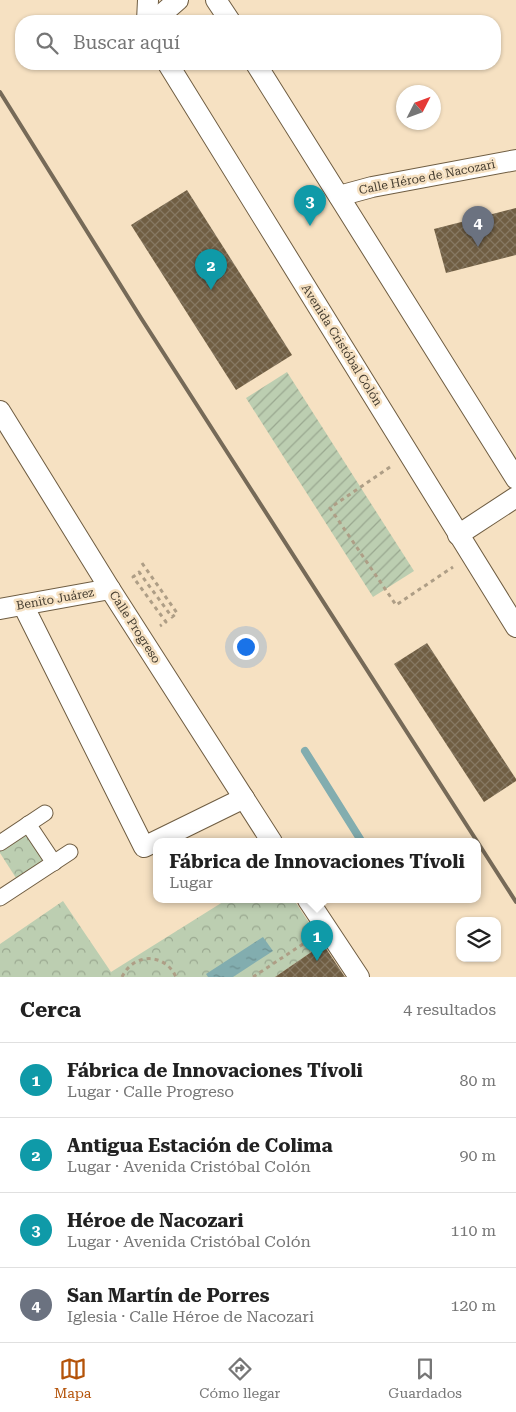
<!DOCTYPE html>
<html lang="es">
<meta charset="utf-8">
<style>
:root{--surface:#fff;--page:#f2f2f2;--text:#222;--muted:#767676;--line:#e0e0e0;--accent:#b45309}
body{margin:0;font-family:"Roboto Serif",serif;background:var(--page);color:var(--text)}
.controls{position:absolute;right:15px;bottom:15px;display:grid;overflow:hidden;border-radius:10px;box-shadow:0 1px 4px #0004}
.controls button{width:45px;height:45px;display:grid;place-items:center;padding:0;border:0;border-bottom:1px solid var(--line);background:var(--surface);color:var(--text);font:25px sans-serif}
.compass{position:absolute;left:396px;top:85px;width:45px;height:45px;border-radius:50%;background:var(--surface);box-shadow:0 1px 4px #0004;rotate:48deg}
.you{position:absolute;left:245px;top:646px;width:18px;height:18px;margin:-12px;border:4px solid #fff;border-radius:50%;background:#1a73e8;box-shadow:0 0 0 8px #1a73e833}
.badge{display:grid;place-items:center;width:32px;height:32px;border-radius:50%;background:var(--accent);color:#fff;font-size:16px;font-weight:700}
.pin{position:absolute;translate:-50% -41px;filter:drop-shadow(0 1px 2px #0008)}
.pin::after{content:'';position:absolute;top:26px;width:18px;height:15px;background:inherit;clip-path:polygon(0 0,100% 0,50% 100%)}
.popup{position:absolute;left:153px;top:838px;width:328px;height:65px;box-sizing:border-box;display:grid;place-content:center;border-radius:10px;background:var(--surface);filter:drop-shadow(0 1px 4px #0005);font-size:16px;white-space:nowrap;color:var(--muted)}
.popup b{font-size:19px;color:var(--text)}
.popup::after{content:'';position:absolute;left:50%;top:100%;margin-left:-10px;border:10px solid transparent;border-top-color:var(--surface)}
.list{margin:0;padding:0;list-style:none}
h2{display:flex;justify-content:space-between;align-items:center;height:65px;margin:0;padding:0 20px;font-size:21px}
h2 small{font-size:16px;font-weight:400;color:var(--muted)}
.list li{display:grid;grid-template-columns:32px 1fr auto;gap:15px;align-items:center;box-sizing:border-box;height:75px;padding:0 20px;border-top:1px solid var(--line)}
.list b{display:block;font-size:19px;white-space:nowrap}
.list p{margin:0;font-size:16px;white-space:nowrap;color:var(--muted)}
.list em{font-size:16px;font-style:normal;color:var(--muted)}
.icon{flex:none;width:28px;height:28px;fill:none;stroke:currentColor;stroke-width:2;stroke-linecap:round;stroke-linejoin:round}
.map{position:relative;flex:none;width:516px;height:977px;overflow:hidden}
.search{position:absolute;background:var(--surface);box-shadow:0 1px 4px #0004;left:15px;right:15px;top:15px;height:55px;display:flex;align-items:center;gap:12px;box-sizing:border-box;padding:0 18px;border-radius:20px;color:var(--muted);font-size:19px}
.sheet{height:365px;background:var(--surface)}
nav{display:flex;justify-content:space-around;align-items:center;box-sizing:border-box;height:70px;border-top:1px solid var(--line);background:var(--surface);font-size:14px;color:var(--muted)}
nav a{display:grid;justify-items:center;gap:2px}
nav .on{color:var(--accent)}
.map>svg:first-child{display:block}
.forest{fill:url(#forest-crowns)}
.garden{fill:url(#garden-furrows)}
.water{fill:url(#water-ripples)}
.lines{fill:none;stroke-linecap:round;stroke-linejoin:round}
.stream{stroke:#82adaf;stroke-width:8}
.building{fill:url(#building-cross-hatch)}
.pedestrian-casing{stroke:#6f5d42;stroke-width:17}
.minor-casing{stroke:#6f5d42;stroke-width:22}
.path{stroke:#ae9e86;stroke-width:3;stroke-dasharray:4 4;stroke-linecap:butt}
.pedestrian{stroke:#fff;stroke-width:15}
.minor{stroke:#fff;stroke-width:20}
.rail{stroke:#766a58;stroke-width:4}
.labels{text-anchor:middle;stroke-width:5;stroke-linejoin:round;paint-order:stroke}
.street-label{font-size:12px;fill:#443c2f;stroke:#f6e1c2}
</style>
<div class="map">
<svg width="516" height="977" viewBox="0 0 516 977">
<defs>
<pattern id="forest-crowns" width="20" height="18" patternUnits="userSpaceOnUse" patternTransform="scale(1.25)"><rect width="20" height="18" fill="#bcceb1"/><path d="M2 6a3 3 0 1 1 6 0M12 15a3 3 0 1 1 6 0" fill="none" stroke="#9aa890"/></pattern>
<pattern id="garden-furrows" width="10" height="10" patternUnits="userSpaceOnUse" patternTransform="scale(1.25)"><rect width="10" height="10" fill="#bcceb1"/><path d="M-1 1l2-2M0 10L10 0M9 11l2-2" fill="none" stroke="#9aa890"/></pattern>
<pattern id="water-ripples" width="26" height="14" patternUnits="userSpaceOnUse" patternTransform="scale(1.25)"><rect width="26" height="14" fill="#82adaf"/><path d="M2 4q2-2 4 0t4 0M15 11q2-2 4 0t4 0" fill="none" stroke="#6c8e8f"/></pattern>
<pattern id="building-cross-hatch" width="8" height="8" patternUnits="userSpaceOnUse" patternTransform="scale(1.25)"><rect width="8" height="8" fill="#705e43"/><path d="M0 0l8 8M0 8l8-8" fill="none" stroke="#867862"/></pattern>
</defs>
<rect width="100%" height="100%" fill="#f6e1c2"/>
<g class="forest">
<polygon points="26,833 44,860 16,878 0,853 0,849"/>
<polygon points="226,900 294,900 323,944 275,977 0,977 0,944 63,901 111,972"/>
</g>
<polygon class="garden" points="287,372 414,571 373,597 246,398"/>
<polygon class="water" points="263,937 273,951 233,977 208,977 206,974"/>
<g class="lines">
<polyline class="stream" points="305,751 362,842"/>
</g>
<g class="building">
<polygon points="187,190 292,355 236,390 131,225"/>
<polygon points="516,208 516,255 446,273 434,229"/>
<polygon points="427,643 516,779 516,781 484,802 394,664"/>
<polygon points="323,944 345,977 275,977"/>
</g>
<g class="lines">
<defs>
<g id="pedestrian">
<polyline points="28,824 54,863"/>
<polyline points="0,843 45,813"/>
<polyline points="0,898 70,852"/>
</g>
<g id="minor">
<polyline points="216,0 230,21"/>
<polyline points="147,21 148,0"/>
<polyline points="154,21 178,0"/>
<polyline points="168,64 516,627"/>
<polyline points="256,64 516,479"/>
<polyline points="339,196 372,187 516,160"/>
<polyline points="0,411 110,589 272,842"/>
<polyline points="458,535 516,497"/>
<polyline points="23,605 144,847 244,798"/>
<polyline points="0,609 110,589"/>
<polyline points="308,900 359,977"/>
</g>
</defs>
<use href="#pedestrian" class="pedestrian-casing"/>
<use href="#minor" class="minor-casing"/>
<g class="path">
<polyline points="390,467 330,508 396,605 453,567"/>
<polyline points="142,563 177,613 172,617 139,572 133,577 166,622 160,626"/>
<path d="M 122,977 C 134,952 165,953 176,977"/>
<polyline points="253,977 309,940"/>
</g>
<use href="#pedestrian" class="pedestrian"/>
<use href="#minor" class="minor"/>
<polyline class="rail" points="0,92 141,318 516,902"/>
</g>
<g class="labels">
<g class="street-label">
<text transform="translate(427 177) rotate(-11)" y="4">Calle Héroe de Nacozari</text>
<text transform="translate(342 345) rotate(58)" y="4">Avenida Cristóbal Colón</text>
<text transform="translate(55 599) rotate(-10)" y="4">Benito Juárez</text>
<text transform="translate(135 627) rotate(57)" y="4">Calle Progreso</text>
</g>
</g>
</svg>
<div class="controls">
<button><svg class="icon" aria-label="layers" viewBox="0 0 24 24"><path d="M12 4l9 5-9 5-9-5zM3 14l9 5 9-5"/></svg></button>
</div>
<svg class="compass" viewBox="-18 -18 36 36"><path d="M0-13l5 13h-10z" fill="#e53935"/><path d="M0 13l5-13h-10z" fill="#767676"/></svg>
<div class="you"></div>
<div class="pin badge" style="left:317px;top:961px;background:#0f9aa8">1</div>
<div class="popup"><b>Fábrica de Innovaciones Tívoli</b>Lugar</div>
<div class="pin badge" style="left:211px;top:290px;background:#0f9aa8">2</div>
<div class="pin badge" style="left:310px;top:226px;background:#0f9aa8">3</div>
<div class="pin badge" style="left:478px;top:247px;background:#6b7280">4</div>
<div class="search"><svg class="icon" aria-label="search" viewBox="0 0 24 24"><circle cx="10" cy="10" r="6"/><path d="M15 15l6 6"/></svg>Buscar aquí</div>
</div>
<section class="sheet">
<h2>Cerca<small>4 resultados</small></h2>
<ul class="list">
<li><span class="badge" style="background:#0f9aa8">1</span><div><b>Fábrica de Innovaciones Tívoli</b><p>Lugar · Calle Progreso</p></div><em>80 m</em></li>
<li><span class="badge" style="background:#0f9aa8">2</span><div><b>Antigua Estación de Colima</b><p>Lugar · Avenida Cristóbal Colón</p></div><em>90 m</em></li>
<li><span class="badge" style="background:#0f9aa8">3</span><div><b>Héroe de Nacozari</b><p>Lugar · Avenida Cristóbal Colón</p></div><em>110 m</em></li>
<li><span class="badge" style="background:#6b7280">4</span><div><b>San Martín de Porres</b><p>Iglesia · Calle Héroe de Nacozari</p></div><em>120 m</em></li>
</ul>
</section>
<nav>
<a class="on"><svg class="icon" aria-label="map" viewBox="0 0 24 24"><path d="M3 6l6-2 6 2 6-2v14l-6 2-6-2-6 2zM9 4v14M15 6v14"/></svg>Mapa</a>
<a><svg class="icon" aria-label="directions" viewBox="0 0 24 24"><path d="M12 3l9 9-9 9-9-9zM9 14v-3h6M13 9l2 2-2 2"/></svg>Cómo llegar</a>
<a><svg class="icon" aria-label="saved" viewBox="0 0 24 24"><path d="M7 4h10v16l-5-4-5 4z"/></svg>Guardados</a>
</nav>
